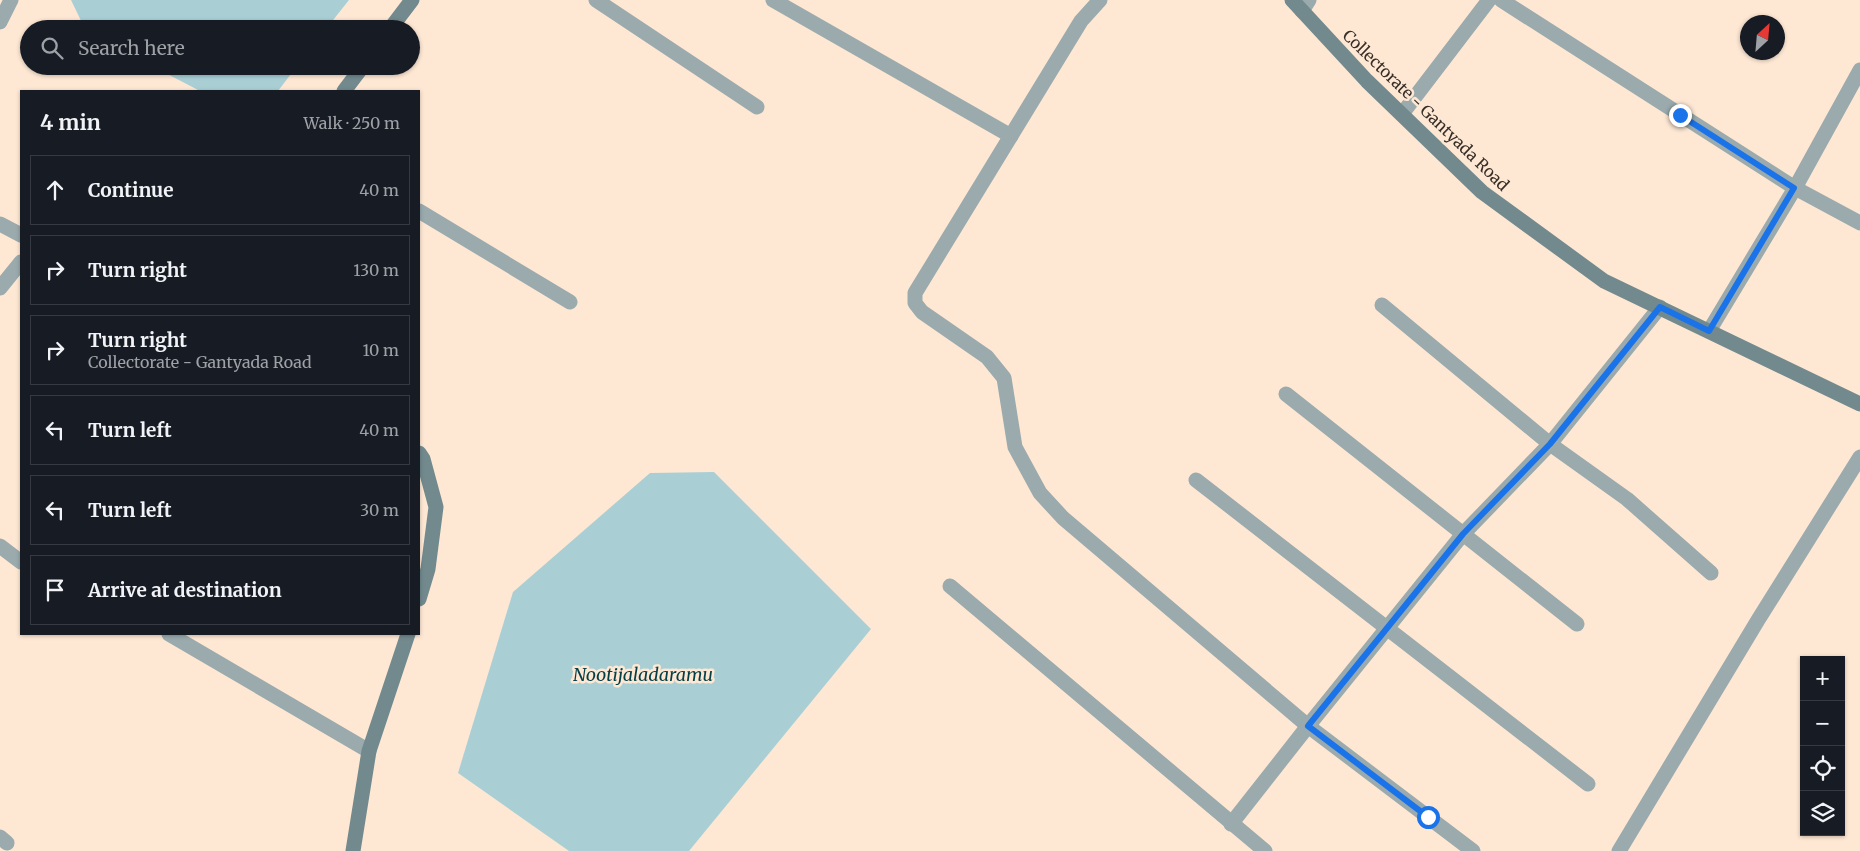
<!DOCTYPE html>
<meta charset="utf-8">
<style>
:root{--surface:#171b24;--page:#20242c;--text:#f1f3f6;--muted:#9ea1a6;--line:#363941}
body{margin:0;font-family:Merriweather,serif;background:var(--page);color:var(--text)}
.controls{position:absolute;right:15px;bottom:15px;display:grid;overflow:hidden;border-radius:0px;box-shadow:0 1px 4px #0004}
.controls button{width:45px;height:45px;display:grid;place-items:center;padding:0;border:0;border-bottom:1px solid var(--line);background:var(--surface);color:var(--text);font:25px sans-serif}
.compass{position:absolute;left:1740px;top:15px;width:45px;height:45px;border-radius:50%;background:var(--surface);box-shadow:0 1px 4px #0004;rotate:26deg}
.stop{position:absolute;width:15px;height:15px;margin:-11px;border:4px solid #1a73e8;border-radius:50%;background:#fff}
.stop.end{background:#1a73e8;border-color:#fff;box-shadow:0 1px 5px #0008}
.list{margin:0;padding:0;list-style:none}
h2{display:flex;justify-content:space-between;align-items:center;height:65px;margin:0;padding:0 20px;font-size:21px}
h2 small{font-size:16px;font-weight:400;color:var(--muted)}
.list li{display:grid;grid-template-columns:32px 1fr auto;gap:15px;align-items:center;box-sizing:border-box;height:70px;margin:0 10px 10px;padding:0 10px;border:1px solid var(--line);border-radius:0px}
.list b{display:block;font-size:19px;white-space:nowrap}
.list p{margin:0;font-size:16px;white-space:nowrap;color:var(--muted)}
.list em{font-size:16px;font-style:normal;color:var(--muted)}
.icon{flex:none;width:28px;height:28px;fill:none;stroke:currentColor;stroke-width:2;stroke-linecap:round;stroke-linejoin:round}
.map{position:relative;flex:none;width:1860px;height:851px;overflow:hidden}
.search{position:absolute;background:var(--surface);box-shadow:0 1px 4px #0004;left:20px;top:20px;width:400px;height:55px;display:flex;align-items:center;gap:12px;box-sizing:border-box;padding:0 18px;border-radius:28px;color:var(--muted);font-size:19px}
.panel{position:absolute;background:var(--surface);box-shadow:0 1px 4px #0004;left:20px;top:90px;width:400px;height:545px;border-radius:0px}
.map>svg:first-child{display:block}
.water{fill:#a9cfd5}
.lines{fill:none;stroke-linecap:round;stroke-linejoin:round}
.street{stroke:#9aaaad;stroke-width:15}
.secondary{stroke:#728a8e;stroke-width:15}
.route{stroke:#1a73e8;stroke-width:6}
.labels{text-anchor:middle;stroke-width:5;stroke-linejoin:round;paint-order:stroke}
.street-label{font-size:16px;fill:#372e27;stroke:#fee8d4}
.water-label{font-size:18px;font-style:italic;fill:#033f47;stroke:#fee8d4}
</style>
<div class="map">
<svg width="1860" height="851" viewBox="0 0 1860 851">
<rect width="100%" height="100%" fill="#fee8d4"/>
<g class="water">
<polygon points="71,0 349,0 326,29 85,29"/>
<polygon points="152,66 297,66 278,91 200,91"/>
<polygon points="714,472 871,629 689,851 569,851 458,773 513,592 650,473"/>
</g>
<g class="lines">
<g class="street">
<polyline points="596,0 757,107"/>
<polyline points="773,0 1011,136"/>
<polyline points="1100,0 1081,21 915,293 915,303 922,312 987,357 1004,378 1015,447 1040,493 1063,518 1308,726 1473,851"/>
<polyline points="1501,0 1795,188 1860,223"/>
<polyline points="1302,11 1309,0"/>
<polyline points="0,22 11,0"/>
<polyline points="1402,114 1489,0"/>
<polyline points="419,211 570,302"/>
<polyline points="0,224 21,235"/>
<polyline points="0,288 21,262"/>
<polyline points="1382,305 1550,444 1627,499 1711,573"/>
<polyline points="1709,331 1795,188 1860,70"/>
<polyline points="1286,394 1577,624"/>
<polyline points="1196,480 1588,784"/>
<polyline points="0,546 21,562"/>
<polyline points="950,586 1265,851"/>
<polyline points="169,634 369,751"/>
<polyline points="1231,824 1308,726 1463,534 1550,444 1660,307"/>
<polyline points="0,837 7,843"/>
<polyline points="1619,851 1758,620 1860,457"/>
</g>
<g class="secondary">
<polyline points="1292,0 1367,81 1482,192 1604,281 1860,404"/>
<polyline points="390,29 412,0"/>
<polyline points="344,91 363,66"/>
<polyline points="419,453 423,459 436,507 428,569 419,599"/>
<polyline points="353,851 369,751 408,634"/>
</g>
</g>
<g class="lines">
<polyline class="route" points="1428,817 1308,726 1463,534 1550,444 1660,307 1709,331 1794,188 1680,115"/>
</g>
<g class="labels">
<g class="street-label">
<text transform="translate(1426 110) rotate(44)" y="6">Collectorate - Gantyada Road</text>
</g>
<g class="water-label">
<text x="643" y="681">Nootijaladaramu</text>
</g>
</g>
</svg>
<div class="controls">
<button>+</button>
<button>−</button>
<button><svg class="icon" aria-label="locate" viewBox="0 0 24 24"><circle cx="12" cy="12" r="6"/><path d="M12 2v4M12 18v4M2 12h4M18 12h4"/></svg></button>
<button><svg class="icon" aria-label="layers" viewBox="0 0 24 24"><path d="M12 4l9 5-9 5-9-5zM3 14l9 5 9-5"/></svg></button>
</div>
<svg class="compass" viewBox="-18 -18 36 36"><path d="M0-13l5 13h-10z" fill="#e53935"/><path d="M0 13l5-13h-10z" fill="#9ea1a6"/></svg>
<div class="stop" style="left:1428px;top:817px"></div>
<div class="stop end" style="left:1680px;top:115px"></div>
<div class="search"><svg class="icon" aria-label="search" viewBox="0 0 24 24"><circle cx="10" cy="10" r="6"/><path d="M15 15l6 6"/></svg>Search here</div>
<section class="panel">
<h2>4 min<small>Walk · 250 m</small></h2>
<ul class="list">
<li><svg class="icon" aria-label="ahead" viewBox="0 0 24 24"><path d="M12 20V5M6 11l6-6 6 6"/></svg><div><b>Continue</b></div><em>40 m</em></li>
<li><svg class="icon" aria-label="right" viewBox="0 0 24 24"><path d="M7 20v-9h11M14 6l5 5-5 5"/></svg><div><b>Turn right</b></div><em>130 m</em></li>
<li><svg class="icon" aria-label="right" viewBox="0 0 24 24"><path d="M7 20v-9h11M14 6l5 5-5 5"/></svg><div><b>Turn right</b><p>Collectorate - Gantyada Road</p></div><em>10 m</em></li>
<li><svg class="icon" aria-label="left" viewBox="0 0 24 24"><path d="M17 20v-9H6M10 6l-5 5 5 5"/></svg><div><b>Turn left</b></div><em>40 m</em></li>
<li><svg class="icon" aria-label="left" viewBox="0 0 24 24"><path d="M17 20v-9H6M10 6l-5 5 5 5"/></svg><div><b>Turn left</b></div><em>30 m</em></li>
<li><svg class="icon" aria-label="arrive" viewBox="0 0 24 24"><path d="M6 21V4h12l-3 4 3 4H6"/></svg><div><b>Arrive at destination</b></div></li>
</ul>
</section>
</div>
